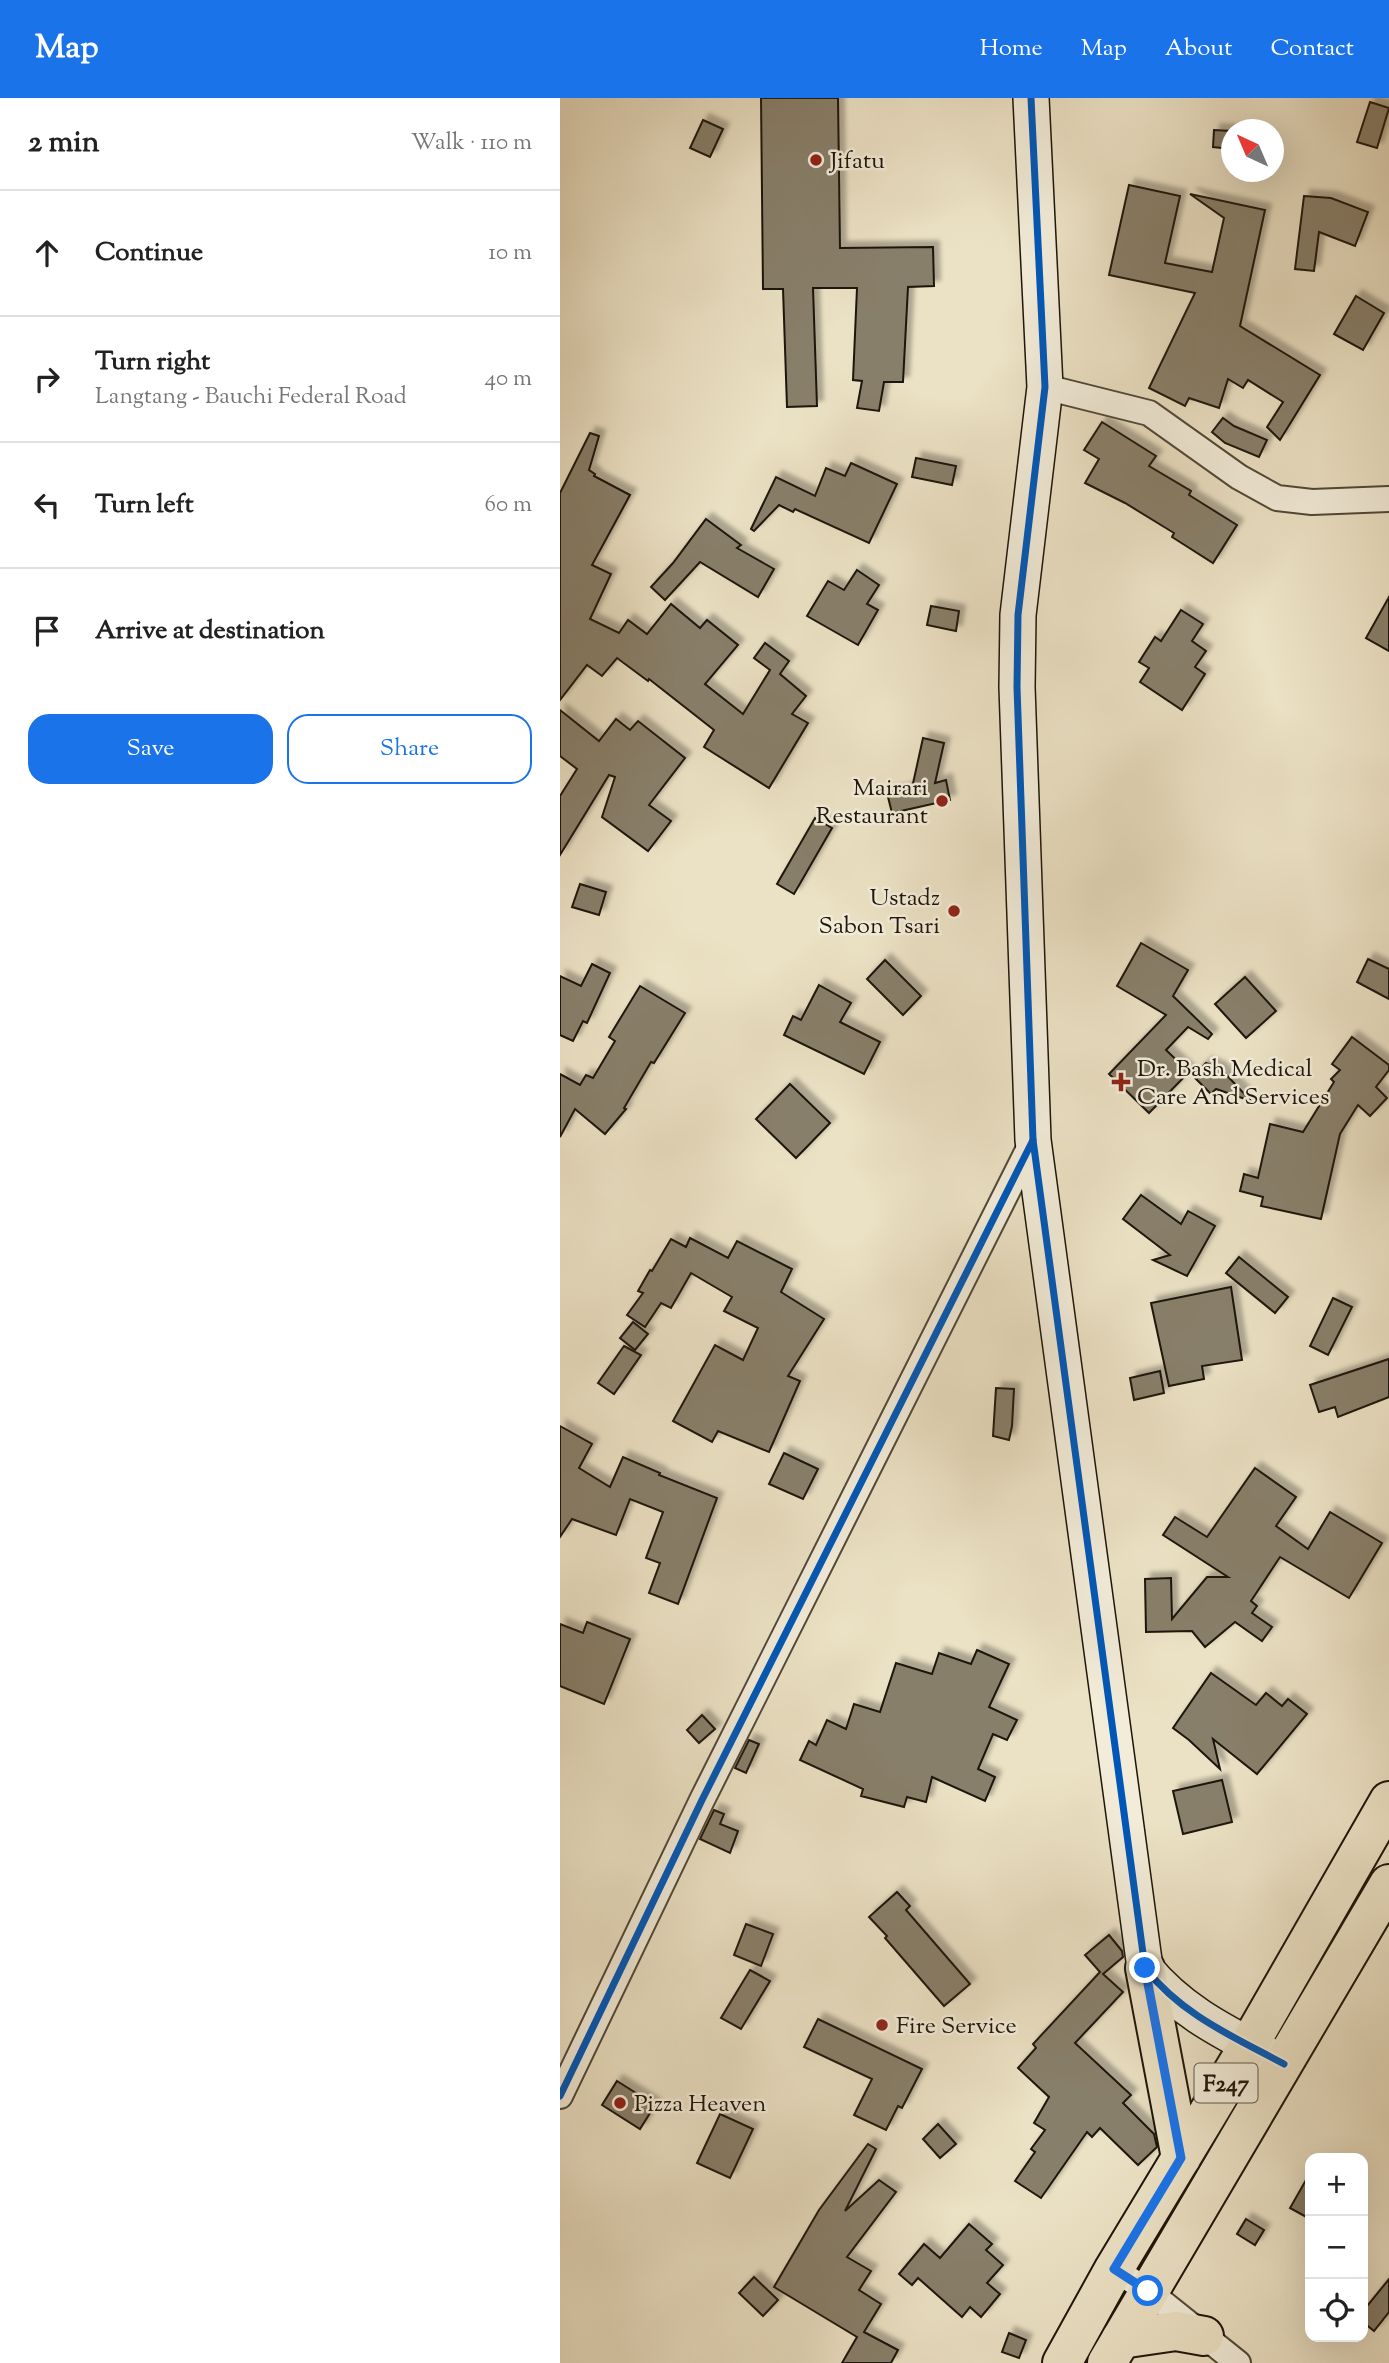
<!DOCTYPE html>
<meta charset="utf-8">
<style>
:root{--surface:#fff;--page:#f2f2f2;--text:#222;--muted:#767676;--line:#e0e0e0;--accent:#1a73e8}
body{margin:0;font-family:"Sorts Mill Goudy",serif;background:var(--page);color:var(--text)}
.controls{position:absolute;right:21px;bottom:21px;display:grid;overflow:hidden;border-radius:14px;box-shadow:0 7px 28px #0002}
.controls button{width:63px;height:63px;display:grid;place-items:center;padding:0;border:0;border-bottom:2px solid var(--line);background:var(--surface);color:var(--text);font:35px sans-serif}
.compass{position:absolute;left:661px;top:21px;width:63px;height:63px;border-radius:50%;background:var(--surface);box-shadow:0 7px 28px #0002;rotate:316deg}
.stop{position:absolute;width:21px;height:21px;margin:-16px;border:5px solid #1a73e8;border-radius:50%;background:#fff}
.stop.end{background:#1a73e8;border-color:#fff;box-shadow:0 2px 7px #0008}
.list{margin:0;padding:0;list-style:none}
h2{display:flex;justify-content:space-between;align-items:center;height:91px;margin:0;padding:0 28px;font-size:30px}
h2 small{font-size:23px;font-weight:400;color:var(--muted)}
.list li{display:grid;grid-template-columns:46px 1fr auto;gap:21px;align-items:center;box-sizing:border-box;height:126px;padding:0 28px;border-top:2px solid var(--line)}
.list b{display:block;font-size:26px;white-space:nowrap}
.list p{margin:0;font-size:23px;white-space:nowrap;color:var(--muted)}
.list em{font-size:23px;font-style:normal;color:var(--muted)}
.actions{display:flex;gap:14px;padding:21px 28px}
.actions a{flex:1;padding:16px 0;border:2px solid var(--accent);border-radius:21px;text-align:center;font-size:24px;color:var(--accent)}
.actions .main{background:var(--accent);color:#fff}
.icon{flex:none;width:38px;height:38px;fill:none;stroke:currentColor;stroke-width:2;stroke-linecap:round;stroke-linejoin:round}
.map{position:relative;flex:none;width:829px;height:2265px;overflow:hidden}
header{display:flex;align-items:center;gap:42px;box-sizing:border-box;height:98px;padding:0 35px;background:var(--accent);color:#fff}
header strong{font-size:33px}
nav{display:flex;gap:38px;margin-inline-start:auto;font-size:24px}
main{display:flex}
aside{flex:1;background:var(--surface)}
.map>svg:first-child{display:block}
.building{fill:#887f6b;stroke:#1d150a;stroke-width:2;filter:url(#shadow)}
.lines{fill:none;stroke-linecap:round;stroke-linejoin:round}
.street-casing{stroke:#504838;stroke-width:28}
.secondary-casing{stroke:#1d150a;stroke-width:38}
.primary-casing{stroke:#1d150a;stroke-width:42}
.street{stroke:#f2ecd9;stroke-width:24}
.secondary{stroke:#f2ecd9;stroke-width:35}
.primary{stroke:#ebe1c4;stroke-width:38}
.cycleway-casing{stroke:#f2ecd9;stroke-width:11}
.cycleway{stroke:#0057b8;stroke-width:7}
.route{stroke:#1a73e8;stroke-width:9}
.poi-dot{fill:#8f2418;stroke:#f2ecd9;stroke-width:2.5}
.labels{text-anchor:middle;stroke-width:5;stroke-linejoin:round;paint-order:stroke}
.shield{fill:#f2ecd9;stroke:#5d5648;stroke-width:2}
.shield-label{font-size:23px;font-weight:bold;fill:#1d150a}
.poi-label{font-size:24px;fill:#1d150a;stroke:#f2ecd9;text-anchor:start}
</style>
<header>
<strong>Map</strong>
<nav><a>Home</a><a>Map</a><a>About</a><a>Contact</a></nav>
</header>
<main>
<aside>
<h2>2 min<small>Walk · 110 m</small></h2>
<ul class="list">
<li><svg class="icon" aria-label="ahead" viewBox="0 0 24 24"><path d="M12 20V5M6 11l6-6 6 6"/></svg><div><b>Continue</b></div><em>10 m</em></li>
<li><svg class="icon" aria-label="right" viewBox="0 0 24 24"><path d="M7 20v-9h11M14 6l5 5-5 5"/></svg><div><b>Turn right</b><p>Langtang - Bauchi Federal Road</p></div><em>40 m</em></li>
<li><svg class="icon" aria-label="left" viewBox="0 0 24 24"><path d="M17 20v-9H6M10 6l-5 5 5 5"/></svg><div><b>Turn left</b></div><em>60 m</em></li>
<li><svg class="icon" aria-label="arrive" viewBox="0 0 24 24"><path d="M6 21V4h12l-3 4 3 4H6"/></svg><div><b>Arrive at destination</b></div></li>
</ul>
<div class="actions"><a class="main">Save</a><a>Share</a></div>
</aside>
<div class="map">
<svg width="829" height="2265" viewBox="0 0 829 2265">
<defs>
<filter id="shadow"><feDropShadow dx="6" dy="-6" stdDeviation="2" flood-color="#0004"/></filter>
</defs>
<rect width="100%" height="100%" fill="#ebe1c4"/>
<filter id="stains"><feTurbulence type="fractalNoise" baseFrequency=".00286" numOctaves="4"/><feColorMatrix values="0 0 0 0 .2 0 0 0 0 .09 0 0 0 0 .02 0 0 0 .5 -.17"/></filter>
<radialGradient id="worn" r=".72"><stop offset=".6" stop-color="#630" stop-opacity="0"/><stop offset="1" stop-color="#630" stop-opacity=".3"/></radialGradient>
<g class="building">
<polygon points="201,0 278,0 280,150 373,149 374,188 348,189 343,284 324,284 319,313 297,310 302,283 293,282 297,190 253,190 257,308 227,309 223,191 203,191"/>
<polygon points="810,4 829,10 817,50 797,44"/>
<polygon points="143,22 163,31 150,59 130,50"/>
<polygon points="654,32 671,33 671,51 653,49"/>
<polygon points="569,87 620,98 605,165 652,174 664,120 630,96 705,112 680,228 760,277 720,342 707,329 723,304 688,282 683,290 668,281 659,310 629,300 625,308 589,290 635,195 549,177"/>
<polygon points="744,98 771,100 808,114 795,148 759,134 754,173 735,171"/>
<polygon points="796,198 824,215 803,252 774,236"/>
<polygon points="663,320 674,328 707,342 699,359 665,345 652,334"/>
<polygon points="542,324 596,358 589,368 631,393 629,397 677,427 653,465 612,439 614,435 565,405 525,385 539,361 524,352"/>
<polygon points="30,335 39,338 29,372 35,376 34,378 70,397 32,467 51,476 30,521 59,535 68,522 87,536 111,506 140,530 147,522 178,547 145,586 183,616 210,572 194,560 205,545 229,563 220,576 246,598 232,616 248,625 209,690 144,649 154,632 89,581 88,583 57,560 42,578 27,567 0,602 0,395"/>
<polygon points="356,360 396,368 392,387 352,379"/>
<polygon points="291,365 337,386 309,445 235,411 233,414 219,407 194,433 191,431 216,379 255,398 266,370 285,378"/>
<polygon points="146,421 181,447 177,450 214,471 198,499 140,464 105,502 91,489 113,465"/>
<polygon points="297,472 319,487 307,506 318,512 298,547 247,518 268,483 284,492"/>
<polygon points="829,499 829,553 806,540"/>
<polygon points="371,508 399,513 396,533 367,527"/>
<polygon points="621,512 643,526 632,543 646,553 635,569 645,576 622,612 580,584 589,570 579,564 595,539 601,543"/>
<polygon points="0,612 39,643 56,621 70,632 78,623 125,660 89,707 111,723 88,753 42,719 55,679 49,677 0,757 0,698 17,671 0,658"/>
<polygon points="363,640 384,645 375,685 386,682 390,702 332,715 327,695 352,690"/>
<polygon points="255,720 272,730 234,796 217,786"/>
<polygon points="20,786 46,794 39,817 12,809"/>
<polygon points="581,845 628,872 613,898 652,936 648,941 628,929 606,952 629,974 589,1015 549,976 606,917 557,888"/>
<polygon points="808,861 829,871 829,901 797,884"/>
<polygon points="325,862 361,898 343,917 307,881"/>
<polygon points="32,866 50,875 27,925 23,923 13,943 0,937 0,878 21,888"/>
<polygon points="685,879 716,913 686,940 655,906"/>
<polygon points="259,887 291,905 280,924 320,944 304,976 224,937 233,918 241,922"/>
<polygon points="80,888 125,915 94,965 91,964 64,1010 66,1011 45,1036 15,1011 0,1039 0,976 20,987 26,977 33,980 55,943 49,939"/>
<polygon points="792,939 829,967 829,972 816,989 827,1000 810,1018 798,1007 780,1036 761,1121 701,1108 703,1099 680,1093 684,1076 698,1080 710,1026 743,1034 774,984 771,981 780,972 772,966"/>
<polygon points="646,965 660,970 691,1003 656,991 651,996 633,978"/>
<polygon points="230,986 270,1025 236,1060 196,1021"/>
<polygon points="581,1097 621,1126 628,1113 655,1128 627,1178 593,1162 610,1157 563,1121"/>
<polygon points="130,1140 168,1160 177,1143 232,1171 221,1194 264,1221 228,1278 240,1283 209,1354 158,1333 152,1344 113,1323 155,1247 183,1262 198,1230 164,1213 172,1199 131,1175 111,1210 101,1205 85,1229 67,1217 83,1195 78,1193 90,1172 92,1173 111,1141 126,1149"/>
<polygon points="679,1159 728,1199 715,1215 666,1175"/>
<polygon points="671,1189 682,1262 642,1268 644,1281 609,1288 591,1205"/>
<polygon points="773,1200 792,1209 768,1257 750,1248"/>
<polygon points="73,1224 88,1236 75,1252 60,1240"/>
<polygon points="64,1248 81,1257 54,1296 38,1285"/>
<polygon points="829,1261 829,1299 778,1319 775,1309 759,1314 750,1287"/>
<polygon points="600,1273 604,1295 574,1302 570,1280"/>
<polygon points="436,1290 454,1291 452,1328 449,1342 433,1338"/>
<polygon points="0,1328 32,1346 19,1370 50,1389 63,1359 100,1375 99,1377 157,1400 118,1506 89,1495 100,1465 86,1460 103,1414 70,1401 56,1437 12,1421 0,1439"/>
<polygon points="224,1355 258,1371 243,1401 209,1386"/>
<polygon points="695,1370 736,1399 716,1428 748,1451 770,1414 822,1445 789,1500 720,1459 691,1503 697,1508 692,1515 712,1529 702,1543 675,1524 645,1549 632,1533 586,1534 585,1481 611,1480 612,1521 647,1479 668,1479 603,1437 615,1419 647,1439"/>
<polygon points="27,1524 70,1541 44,1606 0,1588 0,1526 23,1535"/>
<polygon points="417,1552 449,1566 429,1609 457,1622 447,1642 433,1636 418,1671 435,1679 425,1703 372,1679 366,1704 347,1699 344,1709 301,1698 303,1691 240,1662 249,1643 256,1647 267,1622 286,1631 294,1606 320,1614 336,1565 372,1576 379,1555 411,1566"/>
<polygon points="651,1575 696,1607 706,1595 722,1608 728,1601 747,1616 697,1676 653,1641 660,1671 629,1642 613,1630"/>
<polygon points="142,1617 155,1631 139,1645 127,1632"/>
<polygon points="189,1642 199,1646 186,1675 175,1670"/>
<polygon points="662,1682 672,1724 623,1736 613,1693"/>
<polygon points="154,1712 164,1716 160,1726 178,1733 170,1755 140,1741"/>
<polygon points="337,1794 350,1808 346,1812 410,1886 384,1908 325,1840 327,1838 309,1819"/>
<polygon points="186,1826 213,1836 201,1868 174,1857"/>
<polygon points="549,1837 562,1853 563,1859 543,1876 563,1894 515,1945 571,1997 563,2005 594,2036 597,2049 578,2067 540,2030 532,2039 527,2034 481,2100 455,2083 475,2054 471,2051 485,2032 474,2025 489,1999 458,1970 476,1950 473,1946 540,1874 525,1857"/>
<polygon points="190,1872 210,1883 181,1931 161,1920"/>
<polygon points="258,1921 362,1971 342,2010 338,2008 326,2032 294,2017 312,1981 244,1949"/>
<polygon points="57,1983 95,2007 80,2031 42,2007"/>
<polygon points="160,2016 193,2031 170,2080 137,2065"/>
<polygon points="378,2026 396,2046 380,2060 363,2041"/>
<polygon points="308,2046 316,2051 285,2113 319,2082 336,2094 287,2159 311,2173 299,2192 321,2206 304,2234 338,2252 331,2265 282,2265 297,2239 214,2189 259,2112"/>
<polygon points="750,2075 750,2121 730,2110"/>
<polygon points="686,2121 704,2132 695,2147 677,2136"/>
<polygon points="409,2126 432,2146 426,2152 443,2167 427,2185 440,2196 421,2219 410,2209 402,2219 358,2180 352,2187 339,2176 364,2146 380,2160"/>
<polygon points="194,2179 218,2202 203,2218 179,2195"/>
<polygon points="829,2181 829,2214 814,2233 803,2224 803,2213"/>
<polygon points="449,2235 466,2242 459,2260 442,2254"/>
</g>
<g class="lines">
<defs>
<g id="street">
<polyline points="485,289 589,315 679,379 717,400 752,404 829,401"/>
<polyline points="0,1998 142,1702 473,1042"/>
<polyline points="554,2171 588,2193 678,2265"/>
</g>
<path id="secondary" d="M 471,0 L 485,289 L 458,517 L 457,589 L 473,1042 L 585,1870 C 621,1914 666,1935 715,1961"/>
<g id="primary">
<polyline points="585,1870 621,2060"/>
<polyline points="561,2241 616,2233 644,2238"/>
<polyline points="502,2265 554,2171 689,1947 829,1703"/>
<polyline points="547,2265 829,1786"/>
</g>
</defs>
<use href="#street" class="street-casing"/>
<use href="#secondary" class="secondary-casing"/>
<use href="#primary" class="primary-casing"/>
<use href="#street" class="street"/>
<use href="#secondary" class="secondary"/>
<use href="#primary" class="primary"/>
<defs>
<g id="cycleway">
<path d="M 471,0 L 485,289 L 458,517 L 457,589 L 473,1042 L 585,1870 C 622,1917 672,1938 724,1966"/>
<polyline points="0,1998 142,1702 473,1042"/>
</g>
</defs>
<use href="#cycleway" class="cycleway-casing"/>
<use href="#cycleway" class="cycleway"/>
</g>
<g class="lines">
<polyline class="route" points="585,1870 621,2060 554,2171 588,2193"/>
</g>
<g class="poi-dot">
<circle cx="256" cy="62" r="7"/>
<circle cx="382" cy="703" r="7"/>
<circle cx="394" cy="813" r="7"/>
<path d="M557.5 973.5h7v7h7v7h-7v7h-7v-7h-7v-7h7z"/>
<circle cx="322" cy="1927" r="7"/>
<circle cx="60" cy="2005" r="7"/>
</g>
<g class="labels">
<rect class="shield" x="634.5" y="1965.5" width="63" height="39" rx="5"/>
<g class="shield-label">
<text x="666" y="1993">F247</text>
</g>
<g class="poi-label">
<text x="270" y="70">Jifatu</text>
<text x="368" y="697" text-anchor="end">Mairari<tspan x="368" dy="28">Restaurant</tspan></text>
<text x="380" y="807" text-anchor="end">Ustadz<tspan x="380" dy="28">Sabon Tsari</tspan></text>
<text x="577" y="978">Dr. Bash Medical<tspan x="577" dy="28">Care And Services</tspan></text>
<text x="336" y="1935">Fire Service</text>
<text x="74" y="2013">Pizza Heaven</text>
</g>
</g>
<rect width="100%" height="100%" filter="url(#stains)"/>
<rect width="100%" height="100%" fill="url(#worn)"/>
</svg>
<div class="controls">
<button>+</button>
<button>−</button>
<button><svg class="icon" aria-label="locate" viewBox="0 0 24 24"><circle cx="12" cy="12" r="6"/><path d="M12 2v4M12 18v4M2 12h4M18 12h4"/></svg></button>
</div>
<svg class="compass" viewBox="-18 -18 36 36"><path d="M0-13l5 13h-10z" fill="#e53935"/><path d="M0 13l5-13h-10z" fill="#767676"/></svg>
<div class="stop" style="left:588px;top:2193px"></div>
<div class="stop end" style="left:585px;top:1870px"></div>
</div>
</main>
